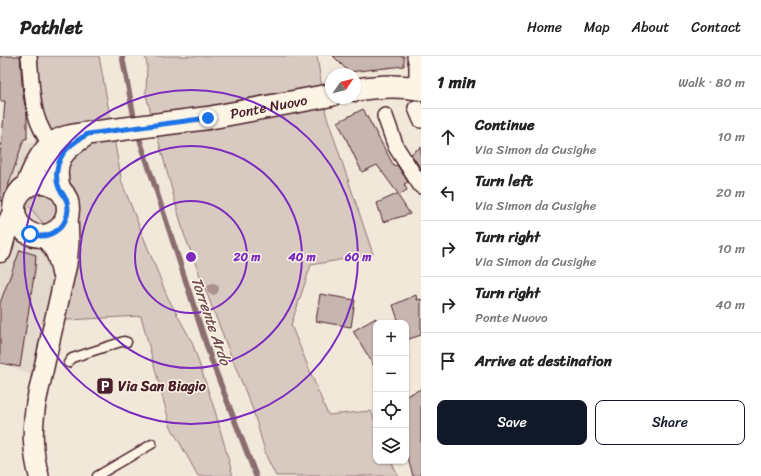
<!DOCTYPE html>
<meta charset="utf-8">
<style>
:root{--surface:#fff;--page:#f2f2f2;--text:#222;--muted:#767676;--line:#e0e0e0;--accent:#111827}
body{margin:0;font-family:Sriracha,sans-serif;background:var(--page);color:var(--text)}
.controls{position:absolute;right:12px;bottom:12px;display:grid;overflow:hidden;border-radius:8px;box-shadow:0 1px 3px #0004}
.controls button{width:36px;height:36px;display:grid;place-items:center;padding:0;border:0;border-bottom:1px solid var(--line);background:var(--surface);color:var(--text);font:20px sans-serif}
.compass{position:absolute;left:325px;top:12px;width:36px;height:36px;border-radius:50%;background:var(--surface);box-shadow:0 1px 3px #0004;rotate:55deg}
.stop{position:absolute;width:12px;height:12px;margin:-9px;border:3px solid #1a73e8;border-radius:50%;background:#fff}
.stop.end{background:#1a73e8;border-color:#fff;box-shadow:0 1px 4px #0008}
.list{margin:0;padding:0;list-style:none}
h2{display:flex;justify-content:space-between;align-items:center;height:52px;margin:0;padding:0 16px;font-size:17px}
h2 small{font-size:13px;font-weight:400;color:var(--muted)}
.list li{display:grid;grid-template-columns:26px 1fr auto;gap:12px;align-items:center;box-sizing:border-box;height:56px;padding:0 16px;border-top:1px solid var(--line)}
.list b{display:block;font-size:15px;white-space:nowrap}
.list p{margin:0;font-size:13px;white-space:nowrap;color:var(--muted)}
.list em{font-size:13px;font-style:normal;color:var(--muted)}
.actions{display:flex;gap:8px;padding:12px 16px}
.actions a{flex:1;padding:9px 0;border:1px solid var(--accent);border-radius:8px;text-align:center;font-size:14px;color:var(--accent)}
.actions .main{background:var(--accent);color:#fff}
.icon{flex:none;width:22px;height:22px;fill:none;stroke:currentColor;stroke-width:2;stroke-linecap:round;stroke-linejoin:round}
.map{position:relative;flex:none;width:421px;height:420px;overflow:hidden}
header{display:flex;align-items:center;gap:24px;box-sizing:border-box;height:56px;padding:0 20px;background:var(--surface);border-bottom:1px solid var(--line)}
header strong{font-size:19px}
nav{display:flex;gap:22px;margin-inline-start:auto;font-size:14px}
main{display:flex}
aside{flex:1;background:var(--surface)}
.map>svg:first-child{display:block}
.built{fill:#e4d9cd}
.green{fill:#d8cac0;stroke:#917476}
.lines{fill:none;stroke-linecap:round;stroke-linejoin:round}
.stream{stroke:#8b6d6f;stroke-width:5.5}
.building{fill:#c7b6af;stroke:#4a1f2b}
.service-casing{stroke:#4a1f2b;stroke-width:11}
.minor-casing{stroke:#4a1f2b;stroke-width:18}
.tertiary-casing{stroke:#4a1f2b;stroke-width:22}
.secondary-casing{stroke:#4a1f2b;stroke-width:25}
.service{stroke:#fcf5e5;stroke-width:8}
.minor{stroke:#fcf5e5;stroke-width:15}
.tertiary{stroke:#fcf5e5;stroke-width:19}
.secondary{stroke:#fcf5e5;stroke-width:22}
.tree{fill:#a9918e}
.route{stroke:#1a73e8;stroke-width:5}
.ring{fill:none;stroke:#7b2cbf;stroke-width:2}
.labels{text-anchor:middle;stroke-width:3;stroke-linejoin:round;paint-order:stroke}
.street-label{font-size:14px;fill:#4a1f2b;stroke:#fcf5e5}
.poi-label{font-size:14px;font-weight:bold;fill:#4a1f2b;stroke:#fcf5e5;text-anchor:start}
.water-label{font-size:15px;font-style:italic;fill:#704c53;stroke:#fcf5e5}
.centre{fill:#7b2cbf;stroke:#fcf5e5;stroke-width:2}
.ring-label{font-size:12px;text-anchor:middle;font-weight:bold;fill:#7b2cbf;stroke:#fcf5e5;stroke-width:3;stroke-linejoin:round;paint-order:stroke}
</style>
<header>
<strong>Pathlet</strong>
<nav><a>Home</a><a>Map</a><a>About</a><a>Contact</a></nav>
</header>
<main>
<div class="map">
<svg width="421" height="420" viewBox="0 0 421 420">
<rect width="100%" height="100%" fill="#f1e8da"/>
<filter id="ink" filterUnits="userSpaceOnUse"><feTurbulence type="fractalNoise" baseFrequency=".025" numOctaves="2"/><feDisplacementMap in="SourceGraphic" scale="8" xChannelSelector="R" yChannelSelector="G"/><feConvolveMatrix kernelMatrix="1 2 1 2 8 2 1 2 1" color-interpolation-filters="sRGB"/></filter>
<g filter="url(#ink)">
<polygon class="built" points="0,81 36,87 22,142 58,185 50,265 31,319 0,306 0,207 19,153 0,146"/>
<g class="green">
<polygon points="32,0 99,0 122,127 167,240 192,286 215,355 233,420 198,420 170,369 141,260 50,265 58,185 22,142 36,87 37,51"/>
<polygon points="145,0 317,0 326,58 373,198 311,209 291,269 328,359 371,355 376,367 376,405 391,405 398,420 276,420 267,402 253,354 231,300 184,178 146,39 147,8"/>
</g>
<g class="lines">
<g class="stream">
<polyline points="122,0 135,66"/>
<polyline points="137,75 211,303 256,420"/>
</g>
</g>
<g class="building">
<polygon points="0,0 20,0 23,40 27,58 27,83 24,83 3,145 0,145 0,94 1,94 5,45 0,45"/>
<polygon points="333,0 404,0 404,10 349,16"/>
<polygon points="363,53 394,110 397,109 408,126 404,128 407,134 399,139 377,109 362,116 338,66"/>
<polygon points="421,91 421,113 411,98"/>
<polygon points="397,138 410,158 383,166 377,147"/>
<polygon points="20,194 36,199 35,213 20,311 0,307 0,247"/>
<polygon points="320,238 355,244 351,271 316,265"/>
<polygon points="416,239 417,244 421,243 421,279 406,284 406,267 399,267 393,249"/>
<polygon points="376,262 376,313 353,275"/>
<polygon points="421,333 421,420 413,420 406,396 406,340"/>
</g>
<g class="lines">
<defs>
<g id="service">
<polyline points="68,307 70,304 72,302 124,285 127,286"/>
<polyline points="97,420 152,388"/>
</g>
<g id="minor">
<path d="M 29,0 C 31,19 31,44 37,62 C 41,75 49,86 55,98"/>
<polyline points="415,0 417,10 417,19"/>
<polyline points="416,52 421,64"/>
<polyline points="385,60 396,91 421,130"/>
</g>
<g id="tertiary">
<path d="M 40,180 C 55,187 59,204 62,219"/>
<path d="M 39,420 C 32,394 32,373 36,347 L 67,208 L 69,187 L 68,158"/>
</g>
<g id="secondary">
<path d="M 355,34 C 378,30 398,29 421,33"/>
<circle cx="41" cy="153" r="27"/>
<path id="s1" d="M 27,130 C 35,109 44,87 67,81 C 73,79 78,79 83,78 L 208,62 L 331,39"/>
<path d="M 59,133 C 52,105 61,95 84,80"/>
<polyline points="0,195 5,176 14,156"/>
</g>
</defs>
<use href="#service" class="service-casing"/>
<use href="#minor" class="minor-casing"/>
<use href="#tertiary" class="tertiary-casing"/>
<use href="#secondary" class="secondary-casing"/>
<use href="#service" class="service"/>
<use href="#minor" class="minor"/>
<use href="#tertiary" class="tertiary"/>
<use href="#secondary" class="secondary"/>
</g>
<circle class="tree" cx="213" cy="233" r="6"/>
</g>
<g class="lines" filter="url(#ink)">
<path class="route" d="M 30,178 C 39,181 48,181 56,175 C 67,168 72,151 64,140 C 63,137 60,135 59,132 C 57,127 56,120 57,114 C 59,96 73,86 88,78 L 208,62"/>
</g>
<g class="ring">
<circle cx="191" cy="201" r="56"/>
<circle cx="191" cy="201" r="111"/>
<circle cx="191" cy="201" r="167"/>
</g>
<defs>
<symbol id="parking-square" viewBox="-11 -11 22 22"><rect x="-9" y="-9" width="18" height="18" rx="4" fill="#4a1f2b" stroke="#fcf5e5"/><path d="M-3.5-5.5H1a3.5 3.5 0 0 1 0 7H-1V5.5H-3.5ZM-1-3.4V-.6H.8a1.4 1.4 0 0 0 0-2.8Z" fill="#fff"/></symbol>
</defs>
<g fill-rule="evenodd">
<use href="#parking-square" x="95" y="320" width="20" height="20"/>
</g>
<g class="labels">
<g class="street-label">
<text dy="5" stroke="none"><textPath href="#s1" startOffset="270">Ponte Nuovo</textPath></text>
</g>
<g class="poi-label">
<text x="118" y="335">Via San Biagio</text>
</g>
<g class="water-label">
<text transform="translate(211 265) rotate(71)" y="5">Torrente Ardo</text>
</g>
</g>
<circle cx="191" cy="201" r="6" class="centre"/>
<g class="ring-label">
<text x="247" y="205">20 m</text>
<text x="302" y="205">40 m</text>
<text x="358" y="205">60 m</text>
</g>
</svg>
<div class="controls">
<button>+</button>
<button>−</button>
<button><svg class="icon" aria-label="locate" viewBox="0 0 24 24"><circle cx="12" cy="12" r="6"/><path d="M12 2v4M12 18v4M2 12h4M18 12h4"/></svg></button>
<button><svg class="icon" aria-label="layers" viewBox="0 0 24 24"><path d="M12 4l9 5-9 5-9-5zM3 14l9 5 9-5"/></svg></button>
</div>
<svg class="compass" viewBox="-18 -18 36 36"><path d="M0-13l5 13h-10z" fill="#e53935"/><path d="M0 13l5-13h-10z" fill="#767676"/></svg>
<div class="stop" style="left:30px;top:178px"></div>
<div class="stop end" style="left:208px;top:62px"></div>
</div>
<aside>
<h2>1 min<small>Walk · 80 m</small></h2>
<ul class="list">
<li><svg class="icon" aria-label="ahead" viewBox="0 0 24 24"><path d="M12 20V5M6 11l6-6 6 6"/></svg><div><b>Continue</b><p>Via Simon da Cusighe</p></div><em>10 m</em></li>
<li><svg class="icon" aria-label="left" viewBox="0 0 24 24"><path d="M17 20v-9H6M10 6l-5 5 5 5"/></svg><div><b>Turn left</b><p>Via Simon da Cusighe</p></div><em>20 m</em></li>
<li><svg class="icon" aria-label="right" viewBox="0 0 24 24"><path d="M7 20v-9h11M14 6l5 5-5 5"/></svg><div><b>Turn right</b><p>Via Simon da Cusighe</p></div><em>10 m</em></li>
<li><svg class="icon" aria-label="right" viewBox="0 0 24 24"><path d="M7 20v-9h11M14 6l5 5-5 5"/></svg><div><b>Turn right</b><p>Ponte Nuovo</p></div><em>40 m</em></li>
<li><svg class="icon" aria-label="arrive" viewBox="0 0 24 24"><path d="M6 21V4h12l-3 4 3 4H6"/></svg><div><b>Arrive at destination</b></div></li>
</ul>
<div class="actions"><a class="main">Save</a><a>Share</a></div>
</aside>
</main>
